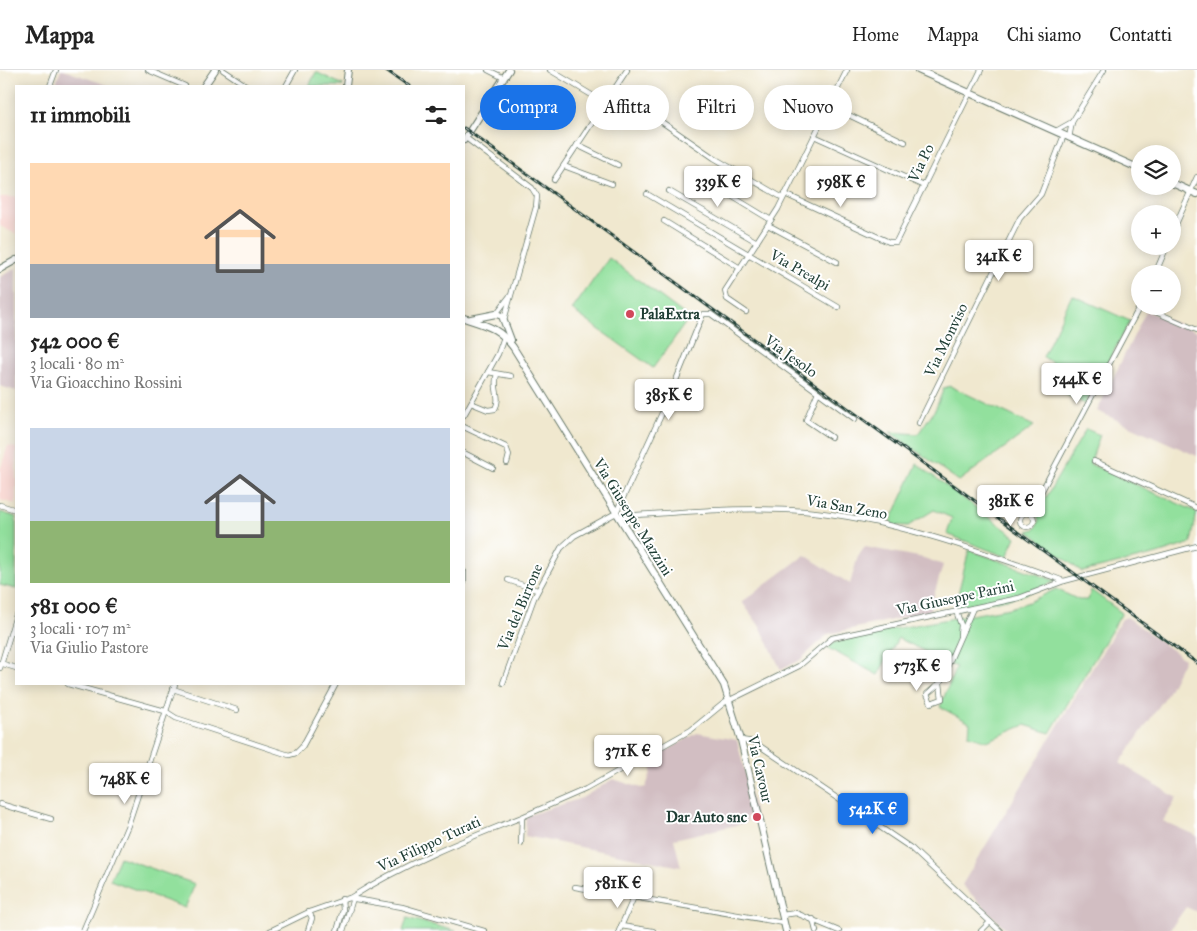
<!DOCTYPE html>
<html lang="it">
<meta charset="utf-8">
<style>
:root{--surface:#fff;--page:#f2f2f2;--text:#222;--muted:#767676;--line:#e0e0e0;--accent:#1a73e8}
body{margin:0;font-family:"IM FELL Great Primer",serif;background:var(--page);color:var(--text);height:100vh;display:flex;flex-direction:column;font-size:19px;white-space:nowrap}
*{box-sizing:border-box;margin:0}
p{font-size:16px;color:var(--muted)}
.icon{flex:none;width:28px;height:28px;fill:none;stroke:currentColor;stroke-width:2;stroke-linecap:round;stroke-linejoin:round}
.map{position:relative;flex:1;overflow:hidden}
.drawer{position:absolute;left:15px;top:15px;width:450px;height:600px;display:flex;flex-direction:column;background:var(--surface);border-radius:0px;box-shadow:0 2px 12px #0003}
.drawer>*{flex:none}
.hud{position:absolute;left:480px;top:15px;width:475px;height:45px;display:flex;gap:10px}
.controls{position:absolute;left:1131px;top:75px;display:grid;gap:10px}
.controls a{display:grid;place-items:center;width:50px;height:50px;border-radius:50%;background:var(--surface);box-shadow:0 2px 12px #0003;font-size:25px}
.price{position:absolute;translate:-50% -42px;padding:0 11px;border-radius:5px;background:#fff;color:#222;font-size:16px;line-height:32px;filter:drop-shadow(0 1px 2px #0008)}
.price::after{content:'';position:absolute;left:50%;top:30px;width:15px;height:11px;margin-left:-8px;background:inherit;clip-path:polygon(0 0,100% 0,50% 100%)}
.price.selected{background:var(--accent);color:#fff}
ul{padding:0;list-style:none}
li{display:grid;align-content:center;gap:10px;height:265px;padding:0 15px}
li span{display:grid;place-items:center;height:155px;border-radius:0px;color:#555}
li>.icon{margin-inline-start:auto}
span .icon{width:90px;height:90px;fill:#fffc;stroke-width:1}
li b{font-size:21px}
h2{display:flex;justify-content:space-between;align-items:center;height:60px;padding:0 15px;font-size:21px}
.tag{padding:0 18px;border-radius:22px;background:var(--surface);box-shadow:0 2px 12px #0003;font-size:18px;line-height:45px}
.tag.selected{background:var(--accent);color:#fff}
header{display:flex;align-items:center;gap:30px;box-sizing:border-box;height:70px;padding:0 25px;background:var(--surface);border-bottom:1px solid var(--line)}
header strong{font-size:24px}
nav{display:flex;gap:28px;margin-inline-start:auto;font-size:18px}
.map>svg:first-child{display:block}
.built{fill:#f7d0ca}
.industrial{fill:#d2bec2}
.green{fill:#92e09d;stroke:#588e68}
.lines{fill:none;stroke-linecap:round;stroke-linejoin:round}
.street-casing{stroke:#68796a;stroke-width:6}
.secondary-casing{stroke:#68796a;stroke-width:8}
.street{stroke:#fff;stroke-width:4.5}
.secondary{stroke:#fff;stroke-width:6}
.rail-casing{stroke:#1f3d34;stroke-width:3}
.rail{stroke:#fff;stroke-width:1;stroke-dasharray:4;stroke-linecap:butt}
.poi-dot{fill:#d1495b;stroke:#fff;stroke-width:2}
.labels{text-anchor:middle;stroke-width:4;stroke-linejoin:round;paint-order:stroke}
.street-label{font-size:15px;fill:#1f3d34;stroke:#fff}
.poi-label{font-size:15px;font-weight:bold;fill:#1f3d34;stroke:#fff;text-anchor:start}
</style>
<header>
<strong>Mappa</strong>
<nav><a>Home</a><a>Mappa</a><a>Chi siamo</a><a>Contatti</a></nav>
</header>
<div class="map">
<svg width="1197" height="861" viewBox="0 0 1197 861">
<rect width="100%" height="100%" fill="#fff"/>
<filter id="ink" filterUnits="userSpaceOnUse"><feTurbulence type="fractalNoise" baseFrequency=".02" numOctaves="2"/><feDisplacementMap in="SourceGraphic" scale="10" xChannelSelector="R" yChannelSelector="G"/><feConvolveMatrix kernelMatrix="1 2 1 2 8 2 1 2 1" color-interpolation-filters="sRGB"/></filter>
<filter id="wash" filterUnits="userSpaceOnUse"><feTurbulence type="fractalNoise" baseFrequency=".0096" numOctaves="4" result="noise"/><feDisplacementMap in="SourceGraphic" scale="20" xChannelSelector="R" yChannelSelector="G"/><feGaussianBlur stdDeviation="1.12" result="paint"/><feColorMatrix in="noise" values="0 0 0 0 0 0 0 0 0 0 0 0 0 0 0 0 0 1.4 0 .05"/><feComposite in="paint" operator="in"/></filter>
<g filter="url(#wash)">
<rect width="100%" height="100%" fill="#f0e8cf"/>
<g class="built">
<polygon points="0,127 16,127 16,164 0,156"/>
<polygon points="8,376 16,378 16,434 0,430 0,400"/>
</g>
<g class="industrial">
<polygon points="61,0 63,0 110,16 55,16"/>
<polygon points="16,198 16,321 0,316 0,207"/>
<polygon points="1146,241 1197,261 1197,386 1097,341"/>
<polygon points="865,477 924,488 943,495 929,542 828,564 800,590 781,600 761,558 742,532 805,485 850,514 858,486"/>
<polygon points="1127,547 1184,589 1166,626 1120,693 1177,728 1163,751 1197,766 1197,842 1186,837 1169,861 1008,861 962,815 1122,549"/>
<polygon points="697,663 737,670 755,744 747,746 748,751 741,754 674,769 681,797 525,766 526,746 582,728 613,709 641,718 646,717 651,702 651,690"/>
</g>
<g class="green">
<polygon points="316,2 343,15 343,16 309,16"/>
<polygon points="609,188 689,248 653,298 572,240"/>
<polygon points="1072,225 1130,251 1085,334 1055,319 1063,299 1043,287"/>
<polygon points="950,316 1034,356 959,411 890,362 918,364 936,338 944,318"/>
<polygon points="1086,359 1100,365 1090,394 1197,442 1191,473 1157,484 1082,502 1028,461 1035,459 1039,452 1037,443"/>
<polygon points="917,394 1016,467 1007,487 947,464 952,448 934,440 908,456 889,455"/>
<polygon points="0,442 16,447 16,519 0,515"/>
<polygon points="969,480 1056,511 1021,526 954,540"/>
<polygon points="1056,519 1079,530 1088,530 1091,520 1122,543 1050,663 1025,655 987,671 969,665 970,653 940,637 956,597 898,568 878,605 828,578 833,573 882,561 1010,538 1029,532"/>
<polygon points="120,787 195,814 185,838 110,810"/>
<polygon points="407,848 456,861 403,861"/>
</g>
</g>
<g filter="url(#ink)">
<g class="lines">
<g class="street-casing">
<g id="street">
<polyline points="148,0 185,16"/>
<polyline points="223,0 247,16"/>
<polyline points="488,0 504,8"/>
<polyline points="550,0 605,33"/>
<polyline points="50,16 56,0"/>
<polyline points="286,16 295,0"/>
<polyline points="614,19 714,88 783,128"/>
<polyline points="830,36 905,72"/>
<polyline points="1056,61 1072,52"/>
<polyline points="814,66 924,116"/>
<polyline points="466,68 532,118 537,126 536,137 504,250"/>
<polyline points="1069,68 1072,52 1104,0"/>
<polyline points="577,75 618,95"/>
<polyline points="564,96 612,114"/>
<polyline points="554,110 627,0"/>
<polyline points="710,113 771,150"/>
<polyline points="669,121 757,172"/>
<polyline points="647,124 838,237"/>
<polyline points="785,124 889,172 896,172 981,0"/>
<polyline points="664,151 740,198"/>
<polyline points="768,155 837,192"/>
<polyline points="1172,163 1197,107"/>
<polyline points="1155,204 1167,176"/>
<polyline points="1142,236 1197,260"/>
<polyline points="746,242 727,229 725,221 778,139 847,0"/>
<polyline points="496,244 509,227"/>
<polyline points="488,302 511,306"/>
<polyline points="818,322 806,350 831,367"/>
<path d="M471 333 488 340 495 339C502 326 492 320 497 304"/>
<polyline points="464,345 498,284 504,267"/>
<polyline points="919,353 1020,148 1041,124 1064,65"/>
<polyline points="464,357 506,377 509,385 507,393"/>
<polyline points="464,383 493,398"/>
<polyline points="1094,391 1197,438"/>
<polyline points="0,435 16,440"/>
<circle cx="1027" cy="450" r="7"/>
<polyline points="1030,443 1140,236"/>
<path d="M618 446C679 443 742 436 804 441 893 449 980 481 1064 511"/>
<polyline points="464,502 464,512"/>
<polyline points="508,510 537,520"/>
<polyline points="956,541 961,555 960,566"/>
<polyline points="0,593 16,598"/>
<polyline points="0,598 16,545"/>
<polyline points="503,613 534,528 561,478 574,466 616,443 668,330 703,244 711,244 855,349"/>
<polyline points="940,613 942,629 931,633 927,624 940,613 973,538"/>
<polyline points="68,614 165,641 176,648 289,685 296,683 302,677 336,614"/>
<polyline points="173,619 237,640"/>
<polyline points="741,670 754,672 911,778 1000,861"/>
<polyline points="0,734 51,749"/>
<polyline points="521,773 522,747 586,719 691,660 724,633 799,596 832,568 1019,528 1064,511 1197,476"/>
<polyline points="575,817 784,853"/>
<path d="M350 828C403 794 464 770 522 747"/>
<polyline points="782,845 796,843 839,861"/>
<polyline points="813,849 816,861"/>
<polyline points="621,856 653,861"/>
<polyline points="83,861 128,755 175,614"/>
<polyline points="270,861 309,842 349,828 402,837 484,861"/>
<polyline points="308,861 312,848 309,842"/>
<polyline points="337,861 343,840 342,829"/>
<polyline points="343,861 353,828"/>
<polyline points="619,861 633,829"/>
<polyline points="981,861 990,852"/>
</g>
</g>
<g class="secondary-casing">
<g id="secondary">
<polyline points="918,0 1140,99"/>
<polyline points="204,16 215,0"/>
<polyline points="346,16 348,0"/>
<polyline points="464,70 509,0"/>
<polyline points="1172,113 1197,124"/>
<polyline points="0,199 16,190"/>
<path d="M464 248C487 256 498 257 513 277L724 615 741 670 786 861"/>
<polyline points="471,249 496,244 502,246 511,270"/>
</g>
</g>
<use href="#street" class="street"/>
<use href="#secondary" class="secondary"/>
<g class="rail-casing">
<g id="rail">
<polyline points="386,0 409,16"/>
<polyline points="464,58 1197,593"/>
</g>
</g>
<use href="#rail" class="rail"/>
</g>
</g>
<g class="poi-dot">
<circle cx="630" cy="244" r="5"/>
<circle cx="757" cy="747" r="5"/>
</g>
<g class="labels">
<g class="street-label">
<text transform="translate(921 93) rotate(-64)" y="5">Via Po</text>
<text transform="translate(800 200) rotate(30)" y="5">Via Prealpi</text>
<text transform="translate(946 270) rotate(-64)" y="5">Via Monviso</text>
<text transform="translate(791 286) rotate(36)" y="5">Via Jesolo</text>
<text transform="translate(847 437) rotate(10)" y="5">Via San Zeno</text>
<text transform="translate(633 447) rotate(58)" y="5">Via Giuseppe Mazzini</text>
<text transform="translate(955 528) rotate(-12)" y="5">Via Giuseppe Parini</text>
<text transform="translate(520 537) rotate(-67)" y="5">Via del Birrone</text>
<text transform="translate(760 699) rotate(77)" y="5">Via Cavour</text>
<text transform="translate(429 774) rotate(-25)" y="5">Via Filippo Turati</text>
</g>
<g class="poi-label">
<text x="640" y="249">PalaExtra</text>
<text x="747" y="752" text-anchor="end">Dar Auto snc</text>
</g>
</g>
</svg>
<div class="controls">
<a><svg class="icon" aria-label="layers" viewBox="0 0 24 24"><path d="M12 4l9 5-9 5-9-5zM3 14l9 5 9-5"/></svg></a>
<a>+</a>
<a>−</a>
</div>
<b class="price" style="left:718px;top:138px">339K €</b>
<b class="price" style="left:841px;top:138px">598K €</b>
<b class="price" style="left:999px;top:212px">341K €</b>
<b class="price" style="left:1077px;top:335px">544K €</b>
<b class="price" style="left:669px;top:351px">385K €</b>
<b class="price" style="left:1011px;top:457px">381K €</b>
<b class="price" style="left:917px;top:622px">573K €</b>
<b class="price" style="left:628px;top:707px">371K €</b>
<b class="price" style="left:125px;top:735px">748K €</b>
<b class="price selected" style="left:873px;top:765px">542K €</b>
<b class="price" style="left:618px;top:839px">581K €</b>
<div class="hud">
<a class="tag selected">Compra</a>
<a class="tag">Affitta</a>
<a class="tag">Filtri</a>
<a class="tag">Nuovo</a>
</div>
<section class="drawer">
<h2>11 immobili<svg class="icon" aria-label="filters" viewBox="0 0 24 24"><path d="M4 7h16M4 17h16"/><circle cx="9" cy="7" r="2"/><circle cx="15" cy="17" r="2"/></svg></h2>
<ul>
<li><span style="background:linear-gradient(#ffd9b3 65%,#9aa5b1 0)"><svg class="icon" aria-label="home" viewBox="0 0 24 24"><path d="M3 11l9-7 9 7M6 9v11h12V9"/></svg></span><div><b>542 000 €</b><p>3 locali · 80 m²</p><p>Via Gioacchino Rossini</p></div></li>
<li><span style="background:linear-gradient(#c9d6e8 60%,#8fb573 0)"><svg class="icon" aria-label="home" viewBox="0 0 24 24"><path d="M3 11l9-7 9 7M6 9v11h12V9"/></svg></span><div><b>581 000 €</b><p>3 locali · 107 m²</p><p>Via Giulio Pastore</p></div></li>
</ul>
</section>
</div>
